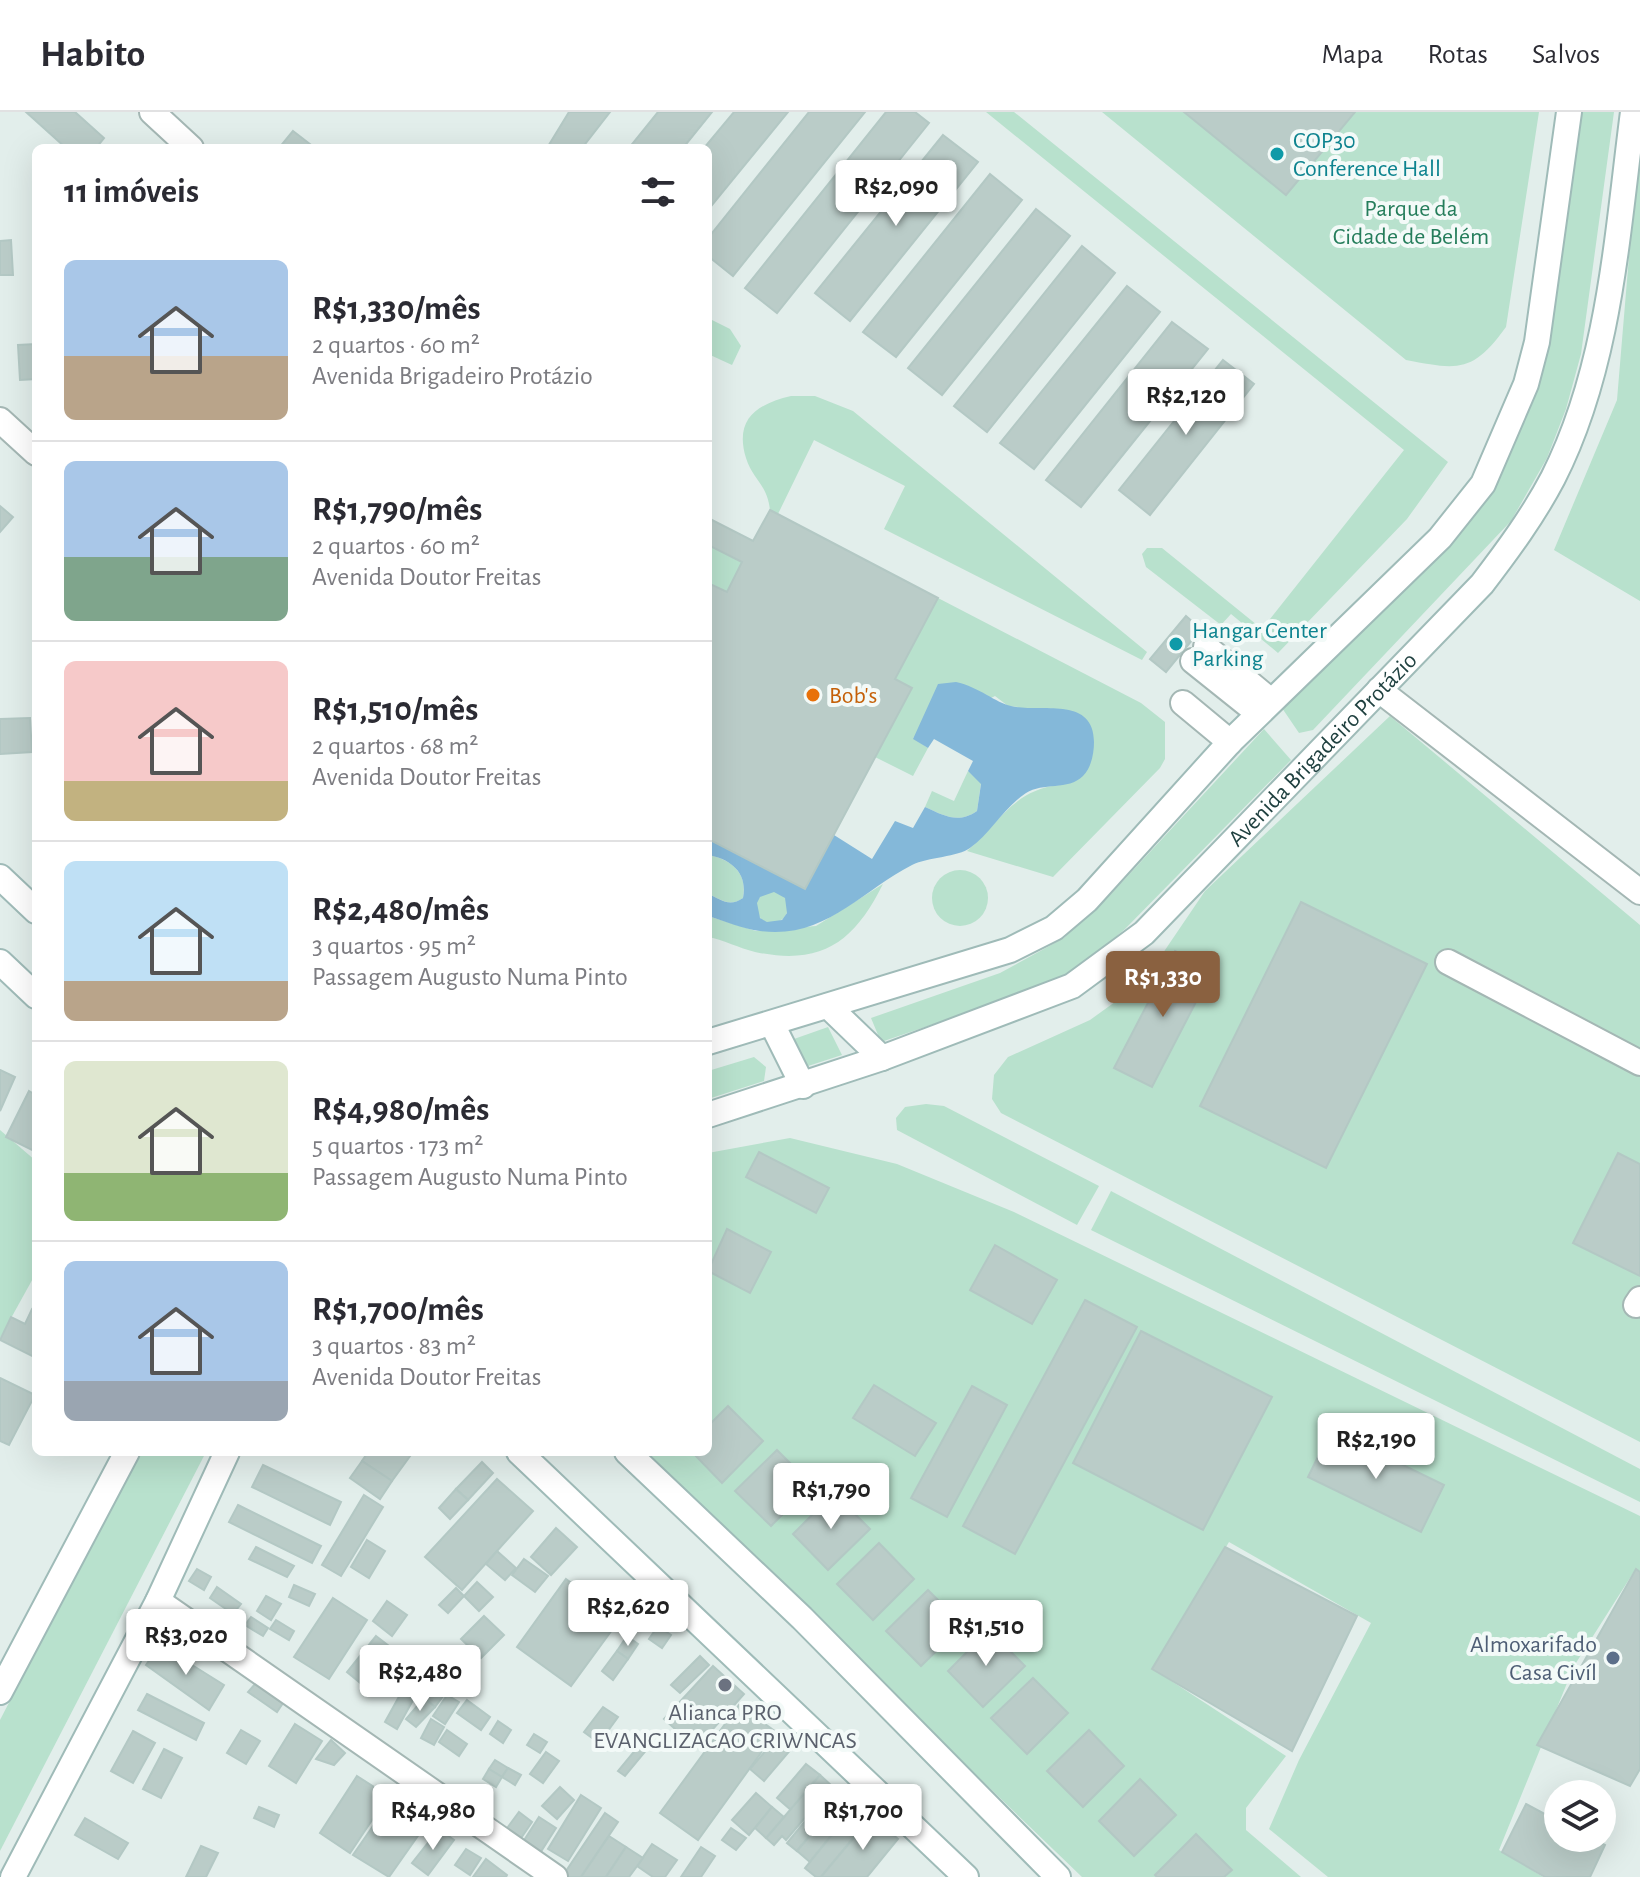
<!DOCTYPE html>
<html lang="pt">
<meta charset="utf-8">
<style>
:root{--surface:#fff;--page:#f7f7f7;--text:#2b2b33;--muted:#7c7c81;--line:#e1e1e2;--accent:#8a6140}
body{margin:0;font-family:"Alegreya Sans",sans-serif;background:var(--page);color:var(--text);height:100vh;display:flex;flex-direction:column;font-size:30px;white-space:nowrap}
*{box-sizing:border-box;margin:0}
p{font-size:26px;color:var(--muted)}
.icon{flex:none;width:44px;height:44px;fill:none;stroke:currentColor;stroke-width:2;stroke-linecap:round;stroke-linejoin:round}
.map{position:relative;flex:1;overflow:hidden}
.drawer{position:absolute;left:32px;top:32px;width:680px;height:1312px;display:flex;flex-direction:column;background:var(--surface);border-radius:12px;box-shadow:0 8px 32px #0002}
.drawer>*{flex:none}
.fabs{position:absolute;left:1544px;top:1668px;display:grid;gap:16px}
.fabs a{display:grid;place-items:center;width:72px;height:72px;border-radius:50%;background:var(--surface);box-shadow:0 8px 32px #0002;font-size:40px}
.price{position:absolute;translate:-50% -68px;padding:0 18px;border-radius:8px;background:#fff;color:#222;font-size:26px;line-height:52px;filter:drop-shadow(0 2px 4px #0008)}
.price::after{content:'';position:absolute;left:50%;top:48px;width:24px;height:18px;margin-left:-12px;background:inherit;clip-path:polygon(0 0,100% 0,50% 100%)}
.price.current{background:var(--accent);color:#fff}
ul{padding:0;list-style:none}
li{display:flex;align-items:center;gap:24px;height:200px;padding:0 32px}
li+li{border-top:2px solid var(--line)}
li span{display:grid;place-items:center;flex:none;width:224px;height:160px;border-radius:12px;color:#555}
li>.icon{margin-inline-start:auto}
span .icon{width:96px;height:96px;fill:#fffc;stroke-width:1}
li b{font-size:34px}
h2{display:flex;justify-content:space-between;align-items:center;height:96px;padding:0 32px;font-size:34px}
header{display:flex;align-items:center;gap:48px;box-sizing:border-box;height:112px;padding:0 40px;background:var(--surface);border-bottom:2px solid var(--line)}
header strong{font-size:38px}
nav{display:flex;gap:44px;margin-inline-start:auto;font-size:28px}
.map>svg:first-child{display:block}
.green{fill:#b8e1cd}
.water{fill:#84b8d9;fill-rule:evenodd}
.building{fill:#baccc8;stroke:#b3c8c4;stroke-width:2}
.lines{fill:none;stroke-linecap:round;stroke-linejoin:round}
.street-casing{stroke:#a4b7b4;stroke-width:28}
.secondary-casing{stroke:#9fbbb8;stroke-width:28}
.street{stroke:#fff;stroke-width:24}
.secondary{stroke:#fff;stroke-width:24}
.culture-dot{fill:#0f9aa8;stroke:#f3faf8;stroke-width:3}
.food-dot{fill:#e8710a;stroke:#f3faf8;stroke-width:3}
.service-dot{fill:#5c6f8a;stroke:#f3faf8;stroke-width:3}
.worship-dot{fill:#6b7280;stroke:#f3faf8;stroke-width:3}
.labels{text-anchor:middle;stroke-width:8;stroke-linejoin:round;paint-order:stroke}
.culture-label{font-size:24px;fill:#0d838f;stroke:#f3faf8;text-anchor:start}
.park-label{font-size:24px;fill:#257d5b;stroke:#f3faf8}
.food-label{font-size:24px;fill:#c56008;stroke:#f3faf8;text-anchor:start}
.street-label{font-size:24px;fill:#204140;stroke:#f3faf8}
.service-label{font-size:24px;fill:#4e5e75;stroke:#f3faf8;text-anchor:end}
.worship-label{font-size:24px;fill:#5b616d;stroke:#f3faf8}
</style>
<header>
<strong>Habito</strong>
<nav><a>Mapa</a><a>Rotas</a><a>Salvos</a></nav>
</header>
<div class="map">
<svg width="1640" height="1765" viewBox="0 0 1640 1765">
<rect width="100%" height="100%" fill="#e2eeeb"/>
<g class="green">
<polygon points="986,0 1014,0 1448,350 1407,407 1278,541 1231,502 1221,513 1146,455 1142,442 1147,436 1162,436 1262,517 1404,338"/>
<path d="M1102 0H1539L1506 215C1473 261 1458 258 1406 248Z"/>
<polygon points="1576,0 1614,0 1581,242 1566,297 1547,346 1511,409 1313,618 1299,621 1282,596 1366,514 1504,350"/>
<polygon points="1640,13 1640,489 1554,438 1617,288"/>
<polygon points="708,206 730,217 741,234 732,253 708,242"/>
<path d="M791 284H815L853 299 1147 540 1142 548 884 417 905 374 814 328 778 402 770 398C767 372 753 368 746 346 734 307 757 292 791 284Z"/>
<polygon points="708,433 742,450 727,480 708,471"/>
<path d="M938 486 1141 591 1165 610V647L1160 656 1053 765 967 739C998 712 1014 677 1060 673L1018 595 1008 594 995 584 913 626 928 636 913 664 875 645 911 576 895 567Z"/>
<polygon points="1390,604 1640,813 1640,1330 1001,1001 992,987 994,963 1008,945 1090,908 1144,869 1205,779"/>
<polygon points="1264,617 1291,648 1125,817 1077,858 1034,878 881,930 871,906 1000,861 1064,826 1111,782"/>
<path d="M968 659 981 671 977 699C958 712 945 704 925 695L932 679 954 689Z"/>
<path d="M708 743C731 747 748 761 743 786 730 796 721 787 708 782Z"/>
<circle cx="960" cy="786" r="28"/>
<path d="M883 772C854 830 822 854 755 840 739 836 724 828 708 825V804L756 819 816 814Z"/>
<circle cx="772" cy="795" r="16"/>
<polygon points="828,915 842,943 805,955 794,927"/>
<polygon points="754,945 766,955 764,969 708,987 708,959"/>
<polygon points="926,992 944,994 1099,1074 1077,1113 897,1018 896,1006 905,995"/>
<polygon points="0,1018 36,1049 36,1161 0,1226"/>
<polygon points="790,1026 897,1052 1014,1100 1640,1404 1640,1460 1635,1458 1574,1554 1499,1738 1543,1765 1328,1765 1269,1717 1299,1648 1371,1511 1229,1430 1153,1557 1286,1644 1246,1696 1246,1718 1301,1765 1082,1765 641,1340 708,1340 708,1041"/>
<polygon points="1111,1079 1640,1357 1640,1390 1091,1118"/>
<polygon points="139,1340 206,1340 0,1739 0,1608"/>
</g>
<path class="water" d="M956 570C979 575 996 591 1011 594 1039 601 1094 583 1094 630 1094 642 1091 656 1083 664 1068 679 1043 670 1026 681 1003 696 991 721 970 736 958 745 928 745 912 753 861 779 824 828 760 819 743 817 725 809 708 804V782C721 787 729 796 743 786 748 761 731 747 708 743V727L805 777 834 723 872 747 895 709 913 716 925 695C945 704 958 712 977 699L981 672 968 659 973 649 934 627 928 636 913 627 938 572ZM774 780 785 786 787 801 782 808 767 810 760 806 757 791 760 785Z"/>
<g class="building">
<polygon points="26,0 75,0 104,26 96,36 66,36"/>
<polygon points="569,0 610,0 582,36 547,36"/>
<polygon points="658,0 712,0 683,36 629,36"/>
<polygon points="734,0 788,0 708,98 708,36 704,36"/>
<polygon points="809,0 865,0 733,164 708,144 708,126"/>
<polygon points="886,0 915,0 929,11 777,201 745,176"/>
<polygon points="1184,0 1355,0 1286,83"/>
<polygon points="293,19 315,36 279,36"/>
<polygon points="943,23 978,50 850,209 815,181"/>
<polygon points="990,62 1022,88 896,245 863,220"/>
<polygon points="1036,97 1070,124 942,283 908,256"/>
<polygon points="11,128 13,163 0,163 0,129"/>
<polygon points="1082,134 1115,161 987,320 954,294"/>
<polygon points="1127,174 1160,200 1034,357 1000,331"/>
<polygon points="1172,210 1208,237 1081,395 1046,368"/>
<polygon points="36,232 36,267 20,268 18,233"/>
<polygon points="1223,248 1254,272 1150,403 1119,378"/>
<polygon points="0,394 13,405 0,420"/>
<polygon points="770,398 938,486 895,567 912,576 805,777 708,727 708,471 727,480 742,450 708,433 708,406 753,429"/>
<polygon points="1186,504 1201,517 1166,560 1150,547"/>
<polygon points="30,606 32,640 0,642 0,607"/>
<polygon points="1301,790 1427,852 1326,1056 1200,994"/>
<polygon points="1175,839 1212,859 1152,975 1114,956"/>
<polygon points="0,958 15,965 0,999"/>
<polygon points="29,979 36,983 36,1040 6,1025"/>
<polygon points="759,1040 829,1076 816,1101 746,1065"/>
<polygon points="1618,1041 1640,1052 1640,1164 1573,1131"/>
<polygon points="727,1117 771,1140 750,1181 708,1159"/>
<polygon points="995,1133 1057,1168 1032,1212 970,1178"/>
<polygon points="1085,1188 1137,1215 1015,1442 963,1414"/>
<polygon points="32,1197 36,1199 36,1246 0,1228 11,1205 25,1212"/>
<polygon points="1141,1219 1272,1285 1203,1418 1073,1351"/>
<polygon points="0,1266 35,1283 9,1333 0,1329"/>
<polygon points="874,1273 936,1311 915,1344 853,1306"/>
<polygon points="972,1274 1007,1293 947,1405 911,1386"/>
<polygon points="728,1294 763,1329 722,1371 692,1340 708,1340 708,1314"/>
<polygon points="1331,1318 1444,1373 1421,1420 1308,1365"/>
<polygon points="777,1338 812,1373 771,1414 735,1379"/>
<polygon points="368,1340 413,1340 392,1369 362,1349"/>
<polygon points="362,1349 392,1369 380,1387 350,1366"/>
<polygon points="482,1350 493,1361 468,1388 456,1377"/>
<polygon points="263,1353 341,1390 330,1413 252,1375"/>
<polygon points="497,1367 533,1399 462,1478 425,1445"/>
<polygon points="456,1377 468,1388 450,1407 439,1396"/>
<polygon points="834,1381 870,1417 828,1458 793,1422"/>
<polygon points="364,1383 383,1395 341,1464 322,1453"/>
<polygon points="238,1393 321,1434 312,1451 229,1410"/>
<polygon points="556,1416 577,1435 551,1463 531,1445"/>
<polygon points="367,1428 385,1439 369,1466 351,1455"/>
<polygon points="879,1431 914,1467 873,1508 837,1472"/>
<polygon points="256,1435 294,1454 287,1465 249,1447"/>
<polygon points="1225,1435 1357,1504 1292,1639 1152,1557"/>
<polygon points="497,1439 516,1456 505,1468 486,1452"/>
<polygon points="524,1447 548,1464 535,1480 512,1463"/>
<polygon points="197,1457 211,1465 204,1478 189,1469"/>
<polygon points="1636,1457 1640,1460 1640,1657 1630,1674 1537,1633"/>
<polygon points="566,1467 620,1507 571,1574 517,1535"/>
<polygon points="477,1470 493,1485 479,1499 464,1484"/>
<polygon points="294,1473 315,1482 309,1494 289,1485"/>
<polygon points="217,1475 241,1492 233,1502 210,1486"/>
<polygon points="456,1476 464,1484 448,1501 439,1493"/>
<polygon points="928,1478 963,1513 921,1554 886,1519"/>
<polygon points="266,1484 281,1492 271,1508 257,1499"/>
<polygon points="333,1486 367,1508 329,1567 294,1545"/>
<polygon points="387,1489 407,1503 392,1524 373,1509"/>
<polygon points="484,1504 504,1523 481,1546 461,1527"/>
<polygon points="251,1505 268,1516 263,1524 245,1513"/>
<polygon points="276,1508 294,1519 289,1528 270,1517"/>
<polygon points="658,1514 671,1523 662,1536 649,1527"/>
<polygon points="989,1518 1025,1554 983,1595 948,1559"/>
<polygon points="376,1524 398,1541 369,1578 347,1560"/>
<polygon points="627,1524 638,1532 628,1547 617,1539"/>
<polygon points="160,1533 224,1573 209,1598 146,1553"/>
<polygon points="403,1536 433,1552 397,1617 385,1610 406,1572 388,1562"/>
<polygon points="617,1539 628,1547 613,1568 602,1559"/>
<polygon points="450,1544 466,1555 451,1577 434,1566"/>
<polygon points="700,1544 709,1553 680,1581 671,1573"/>
<polygon points="713,1554 744,1582 696,1636 664,1607"/>
<polygon points="1033,1566 1068,1601 1027,1642 991,1606"/>
<polygon points="437,1570 447,1579 435,1595 424,1586"/>
<polygon points="255,1572 283,1591 277,1600 248,1580"/>
<polygon points="147,1582 204,1611 196,1628 138,1598"/>
<polygon points="447,1583 459,1590 445,1612 433,1604"/>
<polygon points="424,1586 435,1595 416,1615 406,1607"/>
<polygon points="467,1588 490,1605 481,1618 457,1601"/>
<polygon points="739,1593 776,1620 698,1728 660,1701"/>
<polygon points="603,1595 618,1605 599,1631 584,1620"/>
<polygon points="431,1607 444,1615 434,1633 421,1626"/>
<polygon points="498,1609 511,1618 503,1631 490,1622"/>
<polygon points="295,1612 322,1629 296,1671 269,1654"/>
<polygon points="241,1618 260,1629 246,1652 227,1641"/>
<polygon points="447,1618 467,1632 459,1644 439,1630"/>
<polygon points="1089,1618 1124,1654 1083,1695 1047,1659"/>
<polygon points="133,1619 155,1631 133,1671 111,1659"/>
<polygon points="534,1622 547,1630 540,1641 527,1633"/>
<polygon points="778,1624 792,1636 764,1669 750,1657"/>
<polygon points="646,1625 653,1630 625,1664 618,1659"/>
<polygon points="331,1628 345,1641 334,1653 316,1647"/>
<polygon points="164,1637 182,1646 161,1686 143,1677"/>
<polygon points="546,1640 559,1649 543,1671 530,1662"/>
<polygon points="495,1648 508,1656 502,1665 489,1657"/>
<polygon points="806,1652 820,1663 791,1698 777,1686"/>
<polygon points="508,1656 521,1663 515,1673 502,1665"/>
<polygon points="489,1657 502,1665 496,1675 483,1667"/>
<polygon points="820,1663 832,1674 786,1728 782,1724 774,1733 766,1726"/>
<polygon points="357,1664 388,1684 350,1741 320,1721"/>
<polygon points="1140,1667 1176,1703 1134,1744 1099,1709"/>
<polygon points="560,1675 574,1688 557,1707 542,1694"/>
<polygon points="833,1675 844,1683 797,1739 787,1731"/>
<polygon points="756,1681 772,1695 749,1723 732,1708"/>
<polygon points="581,1683 601,1696 568,1749 548,1737"/>
<polygon points="844,1683 856,1693 810,1750 797,1739"/>
<polygon points="1526,1692 1558,1709 1558,1726 1591,1726 1605,1733 1590,1765 1545,1765 1502,1740"/>
<polygon points="856,1693 871,1705 821,1765 816,1765 805,1756"/>
<polygon points="387,1694 422,1718 389,1765 353,1743"/>
<polygon points="259,1695 279,1703 274,1715 254,1706"/>
<polygon points="772,1695 784,1705 766,1726 755,1716"/>
<polygon points="519,1700 532,1710 519,1729 505,1719"/>
<polygon points="605,1701 618,1710 581,1765 568,1765 564,1762"/>
<polygon points="539,1705 556,1716 540,1741 523,1730"/>
<polygon points="871,1705 898,1727 867,1765 821,1765"/>
<polygon points="85,1706 128,1731 118,1747 75,1723"/>
<polygon points="731,1716 746,1726 736,1738 722,1728"/>
<polygon points="439,1717 454,1728 428,1763 412,1751"/>
<polygon points="1196,1722 1232,1758 1224,1765 1157,1765 1155,1763"/>
<polygon points="609,1724 626,1735 606,1765 581,1765"/>
<polygon points="652,1732 677,1748 665,1765 653,1765 637,1754"/>
<polygon points="201,1734 218,1741 206,1765 186,1765"/>
<polygon points="626,1735 643,1746 629,1765 606,1765"/>
<polygon points="701,1735 715,1744 701,1765 681,1765"/>
<polygon points="466,1737 481,1746 470,1763 455,1753"/>
<polygon points="486,1747 507,1763 506,1765 473,1765"/>
</g>
<g class="lines">
<g class="street-casing">
<g id="street">
<polyline points="152,0 191,36"/>
<polyline points="0,308 36,341"/>
<polyline points="1206,535 1271,589"/>
<polyline points="1193,549 1258,601"/>
<polyline points="1379,578 1640,780"/>
<polyline points="1183,591 1230,630"/>
<polyline points="1448,850 1640,951"/>
<polyline points="1636,1193 1640,1187"/>
<polyline points="158,1489 555,1765"/>
</g>
</g>
<g class="secondary-casing">
<g id="secondary">
<polyline points="0,765 36,799"/>
<polyline points="0,850 36,884"/>
<polyline points="828,894 882,946"/>
<polyline points="772,912 803,974"/>
<polyline points="708,930 1010,838 1054,816 1087,788 1230,630 1440,426 1483,372 1526,272 1537,230 1569,0"/>
<path id="s1" d="M708 1003 882 946 1072 874 1144 821 1482 472C1508 438 1533 404 1553 366 1610 254 1617 122 1633 0"/>
<polyline points="519,1340 966,1765"/>
<polyline points="627,1340 802,1506 1058,1765"/>
<polyline points="0,1580 127,1340"/>
<polyline points="13,1765 158,1489 227,1340"/>
</g>
</g>
<use href="#street" class="street"/>
<use href="#secondary" class="secondary"/>
</g>
<g class="culture-dot">
<circle cx="1277" cy="42" r="8"/>
<circle cx="1176" cy="532" r="8"/>
</g>
<circle class="food-dot" cx="813" cy="583" r="8"/>
<circle class="service-dot" cx="1613" cy="1546" r="8"/>
<circle class="worship-dot" cx="725" cy="1573" r="8"/>
<g class="labels">
<g class="culture-label">
<text x="1293" y="36">COP30<tspan x="1293" dy="28">Conference Hall</tspan></text>
<text x="1192" y="526">Hangar Center<tspan x="1192" dy="28">Parking</tspan></text>
</g>
<g class="park-label">
<text x="1411" y="104">Parque da<tspan x="1411" dy="28">Cidade de Belém</tspan></text>
</g>
<g class="food-label">
<text x="829" y="591">Bob's</text>
</g>
<g class="street-label">
<text dy="8" stroke="none"><textPath href="#s1" startOffset="732">Avenida Brigadeiro Protázio</textPath></text>
</g>
<g class="service-label">
<text x="1597" y="1540">Almoxarifado<tspan x="1597" dy="28">Casa Civíl</tspan></text>
</g>
<g class="worship-label">
<text x="725" y="1608">Alianca PRO<tspan x="725" dy="28">EVANGLIZACAO CRIWNCAS</tspan></text>
</g>
</g>
</svg>
<div class="fabs">
<a><svg class="icon" aria-label="layers" viewBox="0 0 24 24"><path d="M12 4l9 5-9 5-9-5zM3 14l9 5 9-5"/></svg></a>
</div>
<b class="price" style="left:896px;top:116px">R$2,090</b>
<b class="price" style="left:1186px;top:325px">R$2,120</b>
<b class="price current" style="left:1163px;top:907px">R$1,330</b>
<b class="price" style="left:1376px;top:1369px">R$2,190</b>
<b class="price" style="left:831px;top:1419px">R$1,790</b>
<b class="price" style="left:628px;top:1536px">R$2,620</b>
<b class="price" style="left:986px;top:1556px">R$1,510</b>
<b class="price" style="left:186px;top:1565px">R$3,020</b>
<b class="price" style="left:420px;top:1601px">R$2,480</b>
<b class="price" style="left:433px;top:1740px">R$4,980</b>
<b class="price" style="left:863px;top:1740px">R$1,700</b>
<section class="drawer">
<h2>11 imóveis<svg class="icon" aria-label="filters" viewBox="0 0 24 24"><path d="M4 7h16M4 17h16"/><circle cx="9" cy="7" r="2"/><circle cx="15" cy="17" r="2"/></svg></h2>
<ul>
<li><span style="background:linear-gradient(#a9c7e8 60%,#b9a48a 0)"><svg class="icon" aria-label="home" viewBox="0 0 24 24"><path d="M3 11l9-7 9 7M6 9v11h12V9"/></svg></span><div><b>R$1,330/mês</b><p>2 quartos · 60 m²</p><p>Avenida Brigadeiro Protázio</p></div></li>
<li><span style="background:linear-gradient(#a9c7e8 60%,#7fa58c 0)"><svg class="icon" aria-label="home" viewBox="0 0 24 24"><path d="M3 11l9-7 9 7M6 9v11h12V9"/></svg></span><div><b>R$1,790/mês</b><p>2 quartos · 60 m²</p><p>Avenida Doutor Freitas</p></div></li>
<li><span style="background:linear-gradient(#f6c9c9 75%,#c2b280 0)"><svg class="icon" aria-label="home" viewBox="0 0 24 24"><path d="M3 11l9-7 9 7M6 9v11h12V9"/></svg></span><div><b>R$1,510/mês</b><p>2 quartos · 68 m²</p><p>Avenida Doutor Freitas</p></div></li>
<li><span style="background:linear-gradient(#bfe0f5 75%,#b9a48a 0)"><svg class="icon" aria-label="home" viewBox="0 0 24 24"><path d="M3 11l9-7 9 7M6 9v11h12V9"/></svg></span><div><b>R$2,480/mês</b><p>3 quartos · 95 m²</p><p>Passagem Augusto Numa Pinto</p></div></li>
<li><span style="background:linear-gradient(#dfe7d0 70%,#8fb573 0)"><svg class="icon" aria-label="home" viewBox="0 0 24 24"><path d="M3 11l9-7 9 7M6 9v11h12V9"/></svg></span><div><b>R$4,980/mês</b><p>5 quartos · 173 m²</p><p>Passagem Augusto Numa Pinto</p></div></li>
<li><span style="background:linear-gradient(#a9c7e8 75%,#9aa5b1 0)"><svg class="icon" aria-label="home" viewBox="0 0 24 24"><path d="M3 11l9-7 9 7M6 9v11h12V9"/></svg></span><div><b>R$1,700/mês</b><p>3 quartos · 83 m²</p><p>Avenida Doutor Freitas</p></div></li>
</ul>
</section>
</div>
